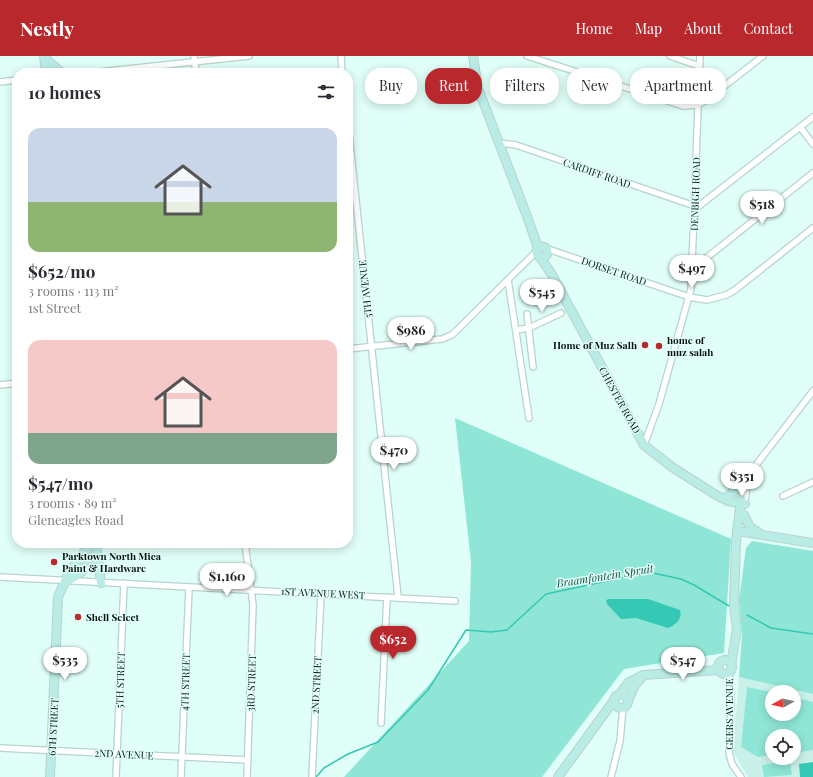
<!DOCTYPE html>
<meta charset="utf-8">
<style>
:root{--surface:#fff;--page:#f2f2f3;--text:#2b2b33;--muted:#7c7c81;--accent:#b8282d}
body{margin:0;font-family:"Playfair Display",serif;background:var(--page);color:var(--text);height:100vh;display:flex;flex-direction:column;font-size:15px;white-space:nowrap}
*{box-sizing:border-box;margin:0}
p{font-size:13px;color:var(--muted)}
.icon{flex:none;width:22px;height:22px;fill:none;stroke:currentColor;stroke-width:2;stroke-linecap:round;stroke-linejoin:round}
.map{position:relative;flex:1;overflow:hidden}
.drawer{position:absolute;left:12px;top:12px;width:341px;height:480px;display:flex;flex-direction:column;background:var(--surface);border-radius:16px;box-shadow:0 2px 10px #0003}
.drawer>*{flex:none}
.banner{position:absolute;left:365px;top:12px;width:380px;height:36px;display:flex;gap:8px}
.needle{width:26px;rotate:262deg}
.fabs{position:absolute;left:765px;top:629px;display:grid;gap:8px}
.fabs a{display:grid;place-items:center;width:36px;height:36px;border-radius:50%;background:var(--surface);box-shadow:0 2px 10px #0003;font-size:20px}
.price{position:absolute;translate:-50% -34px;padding:0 9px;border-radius:14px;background:#fff;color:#222;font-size:13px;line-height:26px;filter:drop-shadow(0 1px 2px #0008)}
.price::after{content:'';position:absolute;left:50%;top:24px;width:12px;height:9px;margin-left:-6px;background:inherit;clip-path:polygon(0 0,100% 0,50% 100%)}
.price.on{background:var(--accent);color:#fff}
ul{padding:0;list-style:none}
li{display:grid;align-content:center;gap:8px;height:212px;padding:0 16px}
li span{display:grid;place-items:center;height:124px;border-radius:12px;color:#555}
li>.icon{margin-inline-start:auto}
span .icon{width:72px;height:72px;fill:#fffc;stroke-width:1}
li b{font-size:17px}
h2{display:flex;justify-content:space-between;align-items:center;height:48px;padding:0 16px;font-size:17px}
.tag{padding:0 14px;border-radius:16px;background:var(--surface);box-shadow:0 2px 10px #0003;font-size:14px;line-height:36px}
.tag.on{background:var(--accent);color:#fff}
header{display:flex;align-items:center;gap:24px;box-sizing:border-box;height:56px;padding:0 20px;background:var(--accent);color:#fff}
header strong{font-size:19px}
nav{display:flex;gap:22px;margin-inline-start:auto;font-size:14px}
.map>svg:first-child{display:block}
.built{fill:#caf1e9;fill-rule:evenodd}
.green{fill:#8fe6d6}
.water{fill:#35c8b4}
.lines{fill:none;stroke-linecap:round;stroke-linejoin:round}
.stream{stroke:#35c8b4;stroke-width:1.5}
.street-casing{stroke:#b6d4ce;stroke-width:8}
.secondary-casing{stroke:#b6d4ce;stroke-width:10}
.street{stroke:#fff;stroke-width:5.5}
.secondary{stroke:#baece6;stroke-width:8}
.poi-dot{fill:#b8282d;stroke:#e0fff8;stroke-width:1.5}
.labels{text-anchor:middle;stroke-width:3;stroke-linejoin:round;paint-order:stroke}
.street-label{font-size:10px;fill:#06110f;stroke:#e0fff8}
.poi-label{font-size:10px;font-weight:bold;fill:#06110f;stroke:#e0fff8;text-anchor:start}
.water-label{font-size:11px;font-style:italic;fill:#165148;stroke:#e0fff8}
</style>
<header>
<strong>Nestly</strong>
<nav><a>Home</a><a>Map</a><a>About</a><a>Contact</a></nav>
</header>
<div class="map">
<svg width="813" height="721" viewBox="0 0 813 721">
<rect width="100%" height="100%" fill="#e0fff8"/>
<path class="built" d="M739 621 813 638V721H748L733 696ZM772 636H794V658H772ZM772 680H794V702H772Z"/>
<g class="green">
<polygon points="455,362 731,483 724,597 624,613 542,721 344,721 469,585 471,506"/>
<polygon points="752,485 813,495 813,638 739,621 742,577 739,544 746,492"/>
<polygon points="747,631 772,636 772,658 794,658 794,641 813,646 813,694 794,697 794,680 772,680 772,699 758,701 741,691"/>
<polygon points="790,705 792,719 764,721 762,709"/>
</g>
<g class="water">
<path d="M609 543H648L680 554C683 562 676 569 668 572L636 562 621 563 607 548 606 544Z"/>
<polygon points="813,706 813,721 800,721 799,708"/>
</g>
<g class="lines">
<g class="stream">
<polyline points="747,559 771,572 813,578"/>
<polyline points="316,721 324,712 348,698 378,686 428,634 466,574 491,576 507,574 546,538 635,519 653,517 681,523 694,529 729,550"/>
</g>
<g class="street-casing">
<g id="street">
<polyline points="194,0 196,17"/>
<polyline points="341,0 342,17"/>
<polyline points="527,0 683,50 697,49 705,45 763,0"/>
<polyline points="670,0 699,10"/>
<polyline points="89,17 249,0"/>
<polyline points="0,26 17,24"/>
<polyline points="348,69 398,541"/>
<polyline points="800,71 813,88"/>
<polyline points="499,87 516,89 695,150"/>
<polyline points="695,153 813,61"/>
<polyline points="545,192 689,241 707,244 726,239 735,234 813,172"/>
<polyline points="692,211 700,207 813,117"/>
<polyline points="508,224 529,362"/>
<polyline points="527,258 533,311"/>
<polyline points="516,274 529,272 561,257"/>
<polyline points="348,293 442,283 452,279 536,196"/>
<polyline points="0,329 17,327"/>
<polyline points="644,389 659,348 691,233 700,0"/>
<polyline points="783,440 813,426"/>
<polyline points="741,443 746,422 813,335"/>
<polyline points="745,444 748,423"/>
<polyline points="245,487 253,549 247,721"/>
<polyline points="0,521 455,545"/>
<polyline points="729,616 731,644 729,697 732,708 741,721"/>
<polyline points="381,667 387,541"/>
<polyline points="0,692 248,704"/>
<polyline points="116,721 124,527"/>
<polyline points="181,721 189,531"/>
<polyline points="312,721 321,538"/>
<polyline points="611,721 620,685 623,651"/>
</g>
</g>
<g class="secondary-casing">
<g id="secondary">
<polyline points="44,0 46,17"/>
<polyline points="473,0 478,32 528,163 538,192"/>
<polyline points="45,2 62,17"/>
<circle cx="542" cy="196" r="5.5"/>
<polyline points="540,201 552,219 644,389 672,411 716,439 728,445 745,448"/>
<polyline points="727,441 744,426"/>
<polyline points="744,459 750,471 759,477"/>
<polyline points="737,475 813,487"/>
<polyline points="96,487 101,527"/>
<path d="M65 526C81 519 88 510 97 496"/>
<circle cx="725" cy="611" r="7"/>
<polyline points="731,609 737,572 734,550 736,485 741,443"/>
<circle cx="621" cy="645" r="7"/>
<polyline points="619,639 628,627 643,619 719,614"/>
<polyline points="628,645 634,631 642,621"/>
<polyline points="50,721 58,541 69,516 91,487"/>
<polyline points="558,721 615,643"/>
</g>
</g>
<use href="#street" class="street"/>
<use href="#secondary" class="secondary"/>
</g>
<g class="poi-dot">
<circle cx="645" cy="289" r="4"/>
<circle cx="659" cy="290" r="4"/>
<circle cx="54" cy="506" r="4"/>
<circle cx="78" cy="561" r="4"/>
</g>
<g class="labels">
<g class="street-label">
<text transform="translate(597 117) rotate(19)" y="4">CARDIFF ROAD</text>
<text transform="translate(695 138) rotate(-88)" y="4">DENBIGH ROAD</text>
<text transform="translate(614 215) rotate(19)" y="4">DORSET ROAD</text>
<text transform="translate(365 233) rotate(-96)" y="4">5TH AVENUE</text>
<text transform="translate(620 344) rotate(61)" y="4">CHESTER ROAD</text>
<text transform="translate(323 537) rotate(3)" y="4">1ST AVENUE WEST</text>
<text transform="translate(120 624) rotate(-88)" y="4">5TH STREET</text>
<text transform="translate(185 626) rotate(-88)" y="4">4TH STREET</text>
<text transform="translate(251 627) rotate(-88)" y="4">3RD STREET</text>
<text transform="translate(316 629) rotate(-87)" y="4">2ND STREET</text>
<text transform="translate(729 658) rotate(-90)" y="4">GEERS AVENUE</text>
<text transform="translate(53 671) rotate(-87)" y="4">6TH STREET</text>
<text transform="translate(124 698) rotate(3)" y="4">2ND AVENUE</text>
</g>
<g class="poi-label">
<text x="667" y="288">home of<tspan x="667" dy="12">muz salah</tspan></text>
<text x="637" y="293" text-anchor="end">Home of Muz Salh</text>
<text x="62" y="504">Parktown North Mica<tspan x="62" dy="12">Paint &amp; Hardware</tspan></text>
<text x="86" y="565">Shell Select</text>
</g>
<g class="water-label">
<text transform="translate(605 520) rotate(-9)" y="4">Braamfontein Spruit</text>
</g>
</g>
</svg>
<div class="fabs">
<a><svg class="needle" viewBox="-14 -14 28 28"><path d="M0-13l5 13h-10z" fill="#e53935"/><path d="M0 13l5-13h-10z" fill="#7c7c81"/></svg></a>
<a><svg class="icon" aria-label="locate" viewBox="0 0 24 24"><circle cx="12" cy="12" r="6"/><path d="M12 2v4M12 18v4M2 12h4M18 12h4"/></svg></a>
</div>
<b class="price" style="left:762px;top:169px">$518</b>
<b class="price" style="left:692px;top:233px">$497</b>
<b class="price" style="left:542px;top:257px">$545</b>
<b class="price" style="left:411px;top:295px">$986</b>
<b class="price" style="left:394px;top:415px">$470</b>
<b class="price" style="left:742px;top:441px">$351</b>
<b class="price" style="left:227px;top:541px">$1,160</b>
<b class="price on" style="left:393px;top:604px">$652</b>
<b class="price" style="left:65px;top:625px">$535</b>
<b class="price" style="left:683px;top:625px">$547</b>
<div class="banner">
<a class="tag">Buy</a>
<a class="tag on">Rent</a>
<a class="tag">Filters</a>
<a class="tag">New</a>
<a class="tag">Apartment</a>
</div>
<section class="drawer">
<h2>10 homes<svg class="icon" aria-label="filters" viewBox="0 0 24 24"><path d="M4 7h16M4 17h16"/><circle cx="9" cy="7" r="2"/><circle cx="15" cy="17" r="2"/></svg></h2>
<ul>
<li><span style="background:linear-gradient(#c9d6e8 60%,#8fb573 0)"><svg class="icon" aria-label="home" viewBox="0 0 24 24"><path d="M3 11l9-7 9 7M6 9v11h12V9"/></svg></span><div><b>$652/mo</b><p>3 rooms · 113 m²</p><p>1st Street</p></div></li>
<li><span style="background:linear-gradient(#f6c9c9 75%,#7fa58c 0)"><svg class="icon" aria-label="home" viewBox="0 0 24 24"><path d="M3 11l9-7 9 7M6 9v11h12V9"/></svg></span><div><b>$547/mo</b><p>3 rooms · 89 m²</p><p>Gleneagles Road</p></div></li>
</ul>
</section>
</div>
